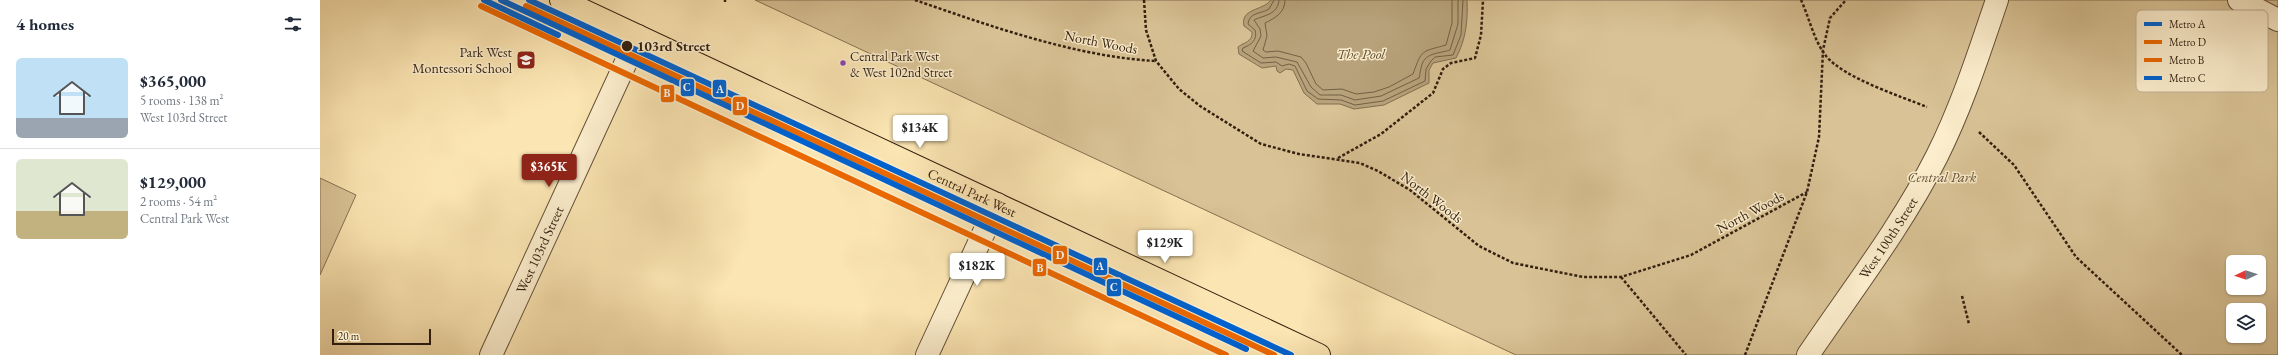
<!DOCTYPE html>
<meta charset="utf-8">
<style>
:root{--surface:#fff;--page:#f2f2f3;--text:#1f2937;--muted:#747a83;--line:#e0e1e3;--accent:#8f2418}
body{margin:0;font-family:"EB Garamond",serif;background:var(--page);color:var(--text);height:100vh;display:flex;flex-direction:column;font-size:15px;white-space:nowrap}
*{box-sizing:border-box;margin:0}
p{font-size:13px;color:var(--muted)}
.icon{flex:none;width:22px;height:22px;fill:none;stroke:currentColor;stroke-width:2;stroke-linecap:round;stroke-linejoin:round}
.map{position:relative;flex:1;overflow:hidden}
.side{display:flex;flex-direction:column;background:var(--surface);width:320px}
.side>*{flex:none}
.needle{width:26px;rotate:266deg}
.fabs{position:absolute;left:1906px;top:255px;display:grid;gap:8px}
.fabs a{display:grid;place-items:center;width:40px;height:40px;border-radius:6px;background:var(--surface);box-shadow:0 1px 3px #0004;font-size:20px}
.scale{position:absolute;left:12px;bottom:10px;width:99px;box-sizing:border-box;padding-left:4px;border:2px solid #321f0f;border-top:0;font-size:11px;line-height:14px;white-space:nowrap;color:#321f0f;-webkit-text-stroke:3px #fceecd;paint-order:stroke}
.price{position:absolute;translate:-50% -34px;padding:0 9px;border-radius:4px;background:#fff;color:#222;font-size:13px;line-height:26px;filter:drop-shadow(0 1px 2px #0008)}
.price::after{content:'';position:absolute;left:50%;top:24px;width:12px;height:9px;margin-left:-6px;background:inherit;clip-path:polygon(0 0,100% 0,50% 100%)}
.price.selected{background:var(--accent);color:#fff}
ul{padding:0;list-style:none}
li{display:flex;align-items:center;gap:12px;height:100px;padding:0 16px}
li+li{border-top:1px solid var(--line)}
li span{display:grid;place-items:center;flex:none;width:112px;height:80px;border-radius:6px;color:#555}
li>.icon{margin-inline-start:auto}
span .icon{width:48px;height:48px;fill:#fffc;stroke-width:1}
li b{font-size:17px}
h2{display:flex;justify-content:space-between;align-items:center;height:48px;padding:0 16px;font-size:17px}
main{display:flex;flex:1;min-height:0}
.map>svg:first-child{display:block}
.green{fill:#d9c396;stroke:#867152;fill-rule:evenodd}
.water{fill:#b7a27b;stroke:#826e50}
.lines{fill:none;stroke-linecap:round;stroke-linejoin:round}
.shore{stroke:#746045;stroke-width:1}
.minor-casing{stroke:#645038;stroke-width:24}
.major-casing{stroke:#321f0f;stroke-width:24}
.path{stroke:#321f0f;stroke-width:2.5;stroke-dasharray:3 2;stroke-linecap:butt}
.minor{stroke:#fceecd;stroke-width:22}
.major{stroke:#fbe5b2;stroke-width:22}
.metro-1-casing{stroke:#fceecd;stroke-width:9}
.metro-2-casing{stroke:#fceecd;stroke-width:9}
.metro-3-casing{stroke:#fceecd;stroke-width:9}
.metro-4-casing{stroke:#fceecd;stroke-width:9}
.metro-1{stroke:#0062cf;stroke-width:6}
.metro-2{stroke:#eb6800;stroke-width:6}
.metro-3{stroke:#eb6800;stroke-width:6}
.metro-4{stroke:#0062cf;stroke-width:6}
.stop-dot{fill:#321f0f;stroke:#fceecd;stroke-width:1.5}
.bus-dot{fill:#8e44ad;stroke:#fceecd;stroke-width:1.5}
.labels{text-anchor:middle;stroke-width:3;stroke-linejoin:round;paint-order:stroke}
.bus-label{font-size:13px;fill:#321f0f;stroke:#fceecd;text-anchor:start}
.street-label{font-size:14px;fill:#321f0f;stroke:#fceecd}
.stop-label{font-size:14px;font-weight:bold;fill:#321f0f;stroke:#fceecd;text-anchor:start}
.poi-label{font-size:14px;fill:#321f0f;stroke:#fceecd;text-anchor:end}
.park-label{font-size:14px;font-style:italic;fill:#645038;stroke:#fceecd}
.water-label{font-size:15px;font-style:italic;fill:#614d35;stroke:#fceecd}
.key{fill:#fceecd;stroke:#bfb094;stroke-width:1}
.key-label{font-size:11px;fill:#321f0f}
.line-badge{stroke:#fceecd;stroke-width:1.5}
.badge-label{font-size:11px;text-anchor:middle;font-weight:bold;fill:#fff}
</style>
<main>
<section class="side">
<h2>4 homes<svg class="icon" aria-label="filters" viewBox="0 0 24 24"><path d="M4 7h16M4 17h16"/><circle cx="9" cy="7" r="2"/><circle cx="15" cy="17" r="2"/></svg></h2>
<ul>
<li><span style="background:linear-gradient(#bfe0f5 75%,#9aa5b1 0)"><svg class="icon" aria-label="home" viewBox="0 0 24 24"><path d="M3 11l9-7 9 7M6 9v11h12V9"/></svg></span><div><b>$365,000</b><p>5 rooms · 138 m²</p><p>West 103rd Street</p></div></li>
<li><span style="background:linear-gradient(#dfe7d0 65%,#c2b280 0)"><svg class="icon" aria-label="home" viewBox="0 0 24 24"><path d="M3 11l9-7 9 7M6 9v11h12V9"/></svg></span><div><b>$129,000</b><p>2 rooms · 54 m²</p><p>Central Park West</p></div></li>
</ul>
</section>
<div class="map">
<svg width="1958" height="355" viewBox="0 0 1958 355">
<rect width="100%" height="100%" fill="#fbe5b2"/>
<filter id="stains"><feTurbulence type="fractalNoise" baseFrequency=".005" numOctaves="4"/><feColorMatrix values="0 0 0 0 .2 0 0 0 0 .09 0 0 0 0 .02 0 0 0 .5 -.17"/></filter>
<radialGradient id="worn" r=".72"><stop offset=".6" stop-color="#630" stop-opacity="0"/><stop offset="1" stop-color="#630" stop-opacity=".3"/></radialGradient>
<g class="green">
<path d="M435 0H1958V355H1196ZM1913 262H1939V288H1913ZM1913 310H1939V336H1913Z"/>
<polygon points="0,178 36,195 0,275"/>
</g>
<path class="water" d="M951 0H1147C1148 21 1146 39 1136 58L1113 63 1109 70V83L1064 105 1034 109 1020 104H997L984 93 973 70 966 69 960 73 957 71 956 66 942 68 919 54 918 47C924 42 933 42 932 32L924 26C920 8 943 11 951 0Z"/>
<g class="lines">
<g class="shore">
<path d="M954 0 949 9C941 14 929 12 928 24L935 30C938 40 931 45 923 48L922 51 941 63 956 62 962 66 969 64 975 66 987 91 998 99 1021 100 1035 105 1063 101 1105 81 1106 69 1111 61 1115 57 1133 55 1141 35 1143 0"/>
<path d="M959 0C958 15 944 15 934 20L940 29 941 36 933 51 943 58 956 57 977 62 991 87 1000 95H1021L1035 100 1061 96 1099 78C1100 75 1100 72 1101 68 1104 52 1118 54 1130 50L1138 24V0"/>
<path d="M965 0C965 13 955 18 945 23L947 36 943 50 946 52 958 51 981 57 986 63 996 84 1003 90 1022 89 1036 94 1054 92 1069 87 1093 74C1102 49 1101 52 1126 45L1132 23V0"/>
</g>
<g class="minor-casing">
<g id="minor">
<polyline points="1919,0 1958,20"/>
<path id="s1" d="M171 355 318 36"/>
<polyline points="607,355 677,204"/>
<path id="s2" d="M1488 355C1532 290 1581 227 1617 156 1642 106 1659 53 1677 0"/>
</g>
</g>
<g class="major-casing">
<g id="major">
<path id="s3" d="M241 0 999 355"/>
</g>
</g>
<g class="path">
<path d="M595 0C670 26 757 57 836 61"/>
<polyline points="824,0 826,30 836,61 859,89 880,106 941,144 979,154 1040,163 1058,171 1090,190 1159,246 1193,263 1263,277 1301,277 1371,255 1487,192"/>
<path d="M1481 0C1489 17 1494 41 1506 56 1524 78 1580 96 1607 107"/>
<polyline points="405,2 405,0"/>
<polyline points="1659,132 1694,165 1756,257 1862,355"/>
<polyline points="1018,158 1061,134 1113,93 1123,69 1131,63 1155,58 1161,35 1163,0"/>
<polyline points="1301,277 1366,355"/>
<polyline points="1642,296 1649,324"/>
<polyline points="1425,355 1487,192 1499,137 1503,50 1510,18 1526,0"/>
</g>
<use href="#minor" class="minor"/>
<use href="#major" class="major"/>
<g class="metro-1-casing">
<g id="metro-1">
<polyline points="164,0 238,35"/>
<polyline points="209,0 971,355"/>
</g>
</g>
<g class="metro-2-casing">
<polyline id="metro-2" points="206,6 954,355"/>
</g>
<g class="metro-3-casing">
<polyline id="metro-3" points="161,6 906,355"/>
</g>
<g class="metro-4-casing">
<polyline id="metro-4" points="181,0 926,349"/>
</g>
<use href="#metro-1" class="metro-1"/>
<use href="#metro-2" class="metro-2"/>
<use href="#metro-3" class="metro-3"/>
<use href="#metro-4" class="metro-4"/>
</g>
<defs>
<g id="school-square" transform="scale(1)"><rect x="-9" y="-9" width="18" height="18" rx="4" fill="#8f2418" stroke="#fceecd"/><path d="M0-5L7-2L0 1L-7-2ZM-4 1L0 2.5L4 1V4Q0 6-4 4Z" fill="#fff"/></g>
</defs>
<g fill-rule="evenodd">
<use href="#school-square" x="206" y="60"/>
</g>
<circle class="stop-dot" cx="307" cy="46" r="6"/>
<circle class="bus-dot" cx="523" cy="63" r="3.5"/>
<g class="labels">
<g class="bus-label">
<text x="530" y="61">Central Park West<tspan x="530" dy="16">&amp; West 102nd Street</tspan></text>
</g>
<g class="street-label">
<text transform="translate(781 42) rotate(11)" y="5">North Woods</text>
<text dy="5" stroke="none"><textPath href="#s3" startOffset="454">Central Park West</textPath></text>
<text transform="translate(1112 197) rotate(38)" y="5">North Woods</text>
<text transform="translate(1430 212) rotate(-28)" y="5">North Woods</text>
<text dy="5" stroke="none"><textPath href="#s2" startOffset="142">West 100th Street</textPath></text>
<text dy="5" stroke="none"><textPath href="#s1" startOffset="116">West 103rd Street</textPath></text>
</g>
<g class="stop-label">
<text x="317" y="51">103rd Street</text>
</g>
<g class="poi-label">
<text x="192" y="57">Park West<tspan x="192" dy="16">Montessori School</tspan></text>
</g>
<g class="park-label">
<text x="1622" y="182">Central Park</text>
</g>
<g class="water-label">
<text x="1041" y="59">The Pool</text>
</g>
</g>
<rect x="1816" y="10" width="132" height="82" rx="6" class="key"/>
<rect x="1824" y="22" width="18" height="4" fill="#0062cf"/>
<rect x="1824" y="40" width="18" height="4" fill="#eb6800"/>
<rect x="1824" y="58" width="18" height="4" fill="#eb6800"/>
<rect x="1824" y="76" width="18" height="4" fill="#0062cf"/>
<g class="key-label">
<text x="1849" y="28">Metro A</text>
<text x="1849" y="46">Metro D</text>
<text x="1849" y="64">Metro B</text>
<text x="1849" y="82">Metro C</text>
</g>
<g class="line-badge">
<rect x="360" y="78" width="15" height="19" rx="4" fill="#0062cf"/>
<rect x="392" y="79" width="15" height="19" rx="4" fill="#0062cf"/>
<rect x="340" y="84" width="15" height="19" rx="4" fill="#eb6800"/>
<rect x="412" y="96" width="16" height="20" rx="4" fill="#eb6800"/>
<rect x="732" y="245" width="16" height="20" rx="4" fill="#eb6800"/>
<rect x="773" y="257" width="15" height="19" rx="4" fill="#0062cf"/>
<rect x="712" y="258" width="15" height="19" rx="4" fill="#eb6800"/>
<rect x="786" y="278" width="16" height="19" rx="4" fill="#0062cf"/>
</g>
<g class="badge-label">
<text x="367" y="91">C</text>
<text x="400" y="93">A</text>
<text x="347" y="97">B</text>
<text x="420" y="110">D</text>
<text x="740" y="259">D</text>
<text x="780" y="270">A</text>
<text x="720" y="272">B</text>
<text x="794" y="291">C</text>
</g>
<rect width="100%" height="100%" filter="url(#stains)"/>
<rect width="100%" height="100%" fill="url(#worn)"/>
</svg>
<div class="fabs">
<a><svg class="needle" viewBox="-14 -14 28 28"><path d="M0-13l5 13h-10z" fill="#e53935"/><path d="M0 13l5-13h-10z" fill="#747a83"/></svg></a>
<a><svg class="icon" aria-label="layers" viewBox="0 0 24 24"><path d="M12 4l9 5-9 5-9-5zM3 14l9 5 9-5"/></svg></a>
</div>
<div class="scale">20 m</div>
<b class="price" style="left:600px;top:149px">$134K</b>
<b class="price selected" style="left:229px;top:188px">$365K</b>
<b class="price" style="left:845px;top:264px">$129K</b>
<b class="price" style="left:657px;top:287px">$182K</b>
</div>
</main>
